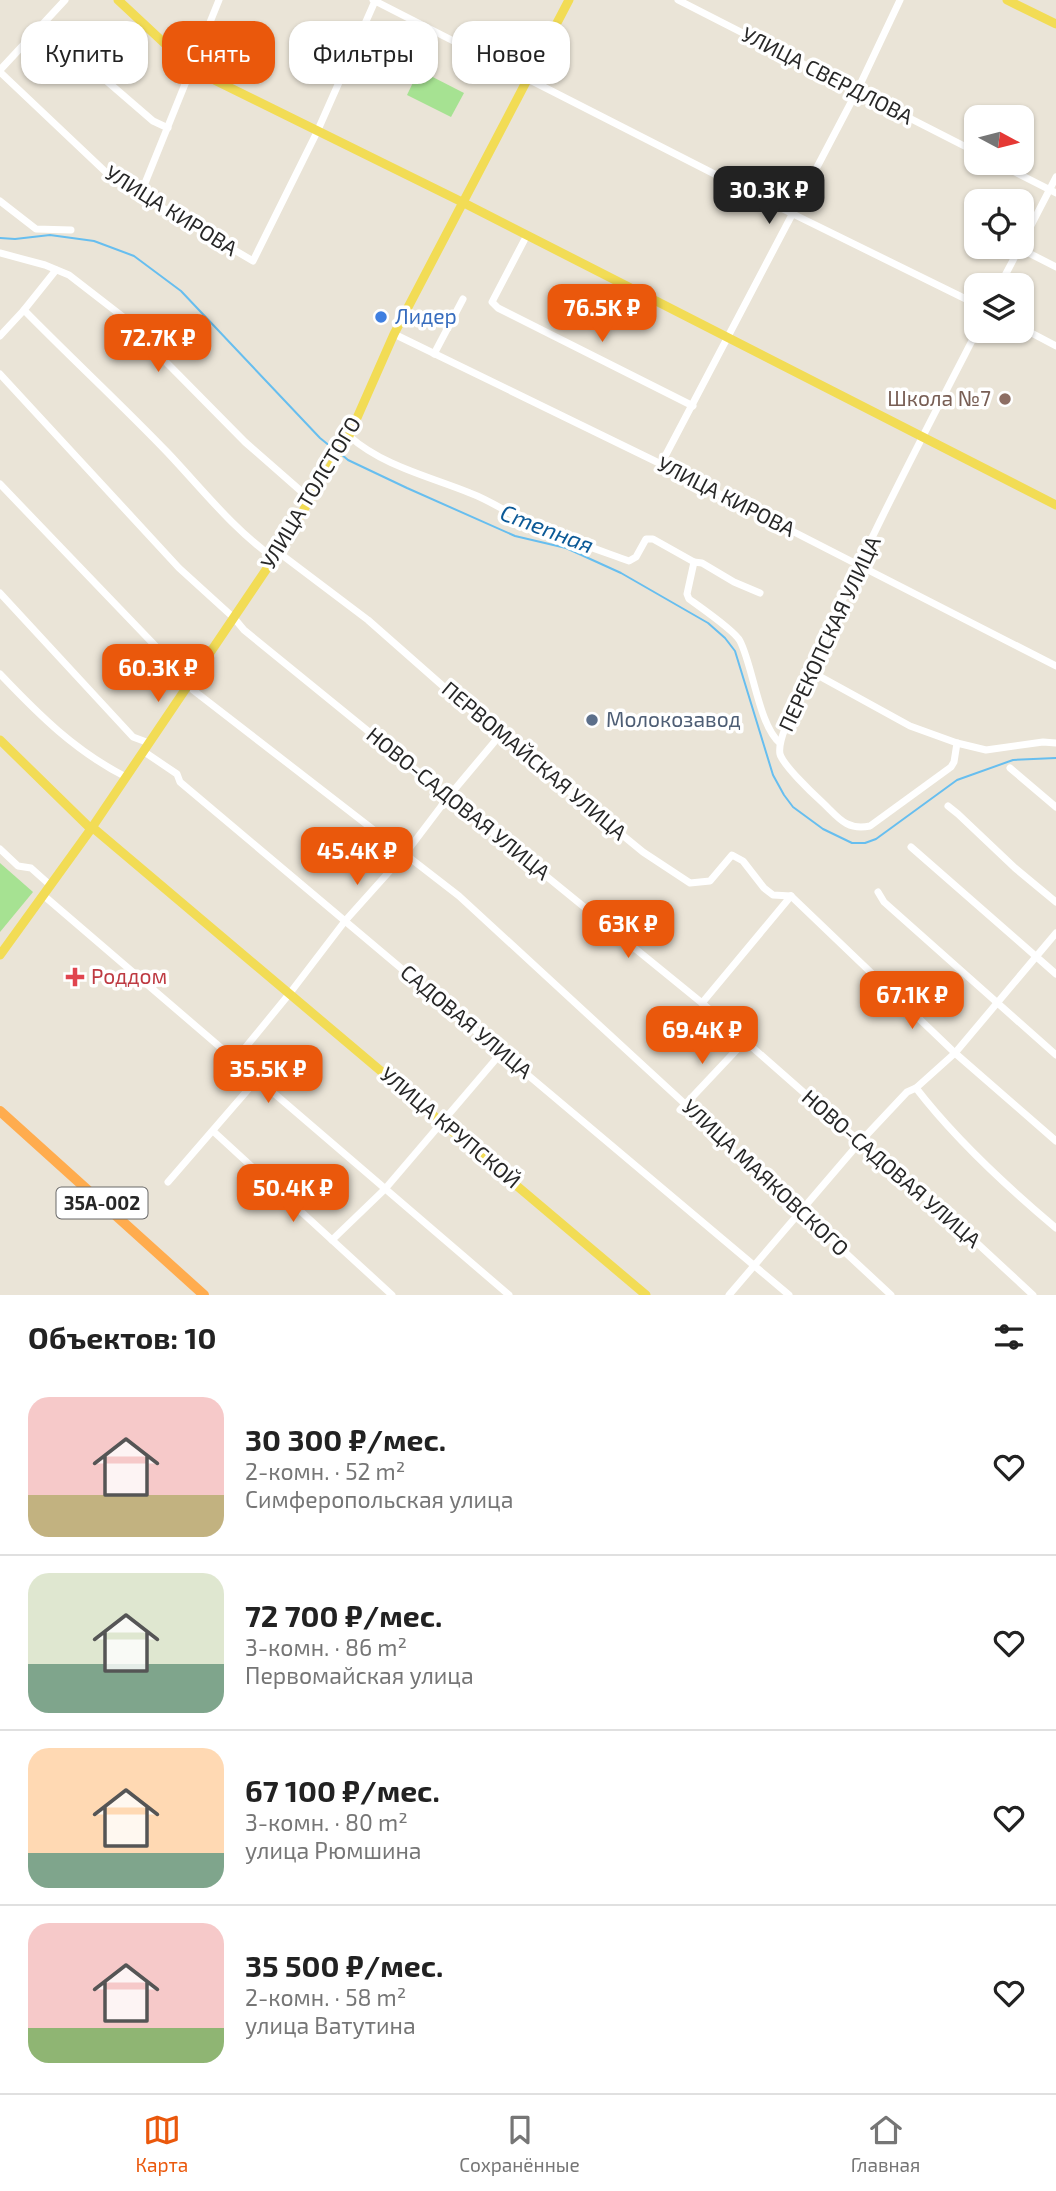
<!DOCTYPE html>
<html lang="ru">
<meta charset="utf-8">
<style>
:root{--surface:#fff;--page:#f6f6f6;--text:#222;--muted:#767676;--line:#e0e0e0;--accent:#ea580c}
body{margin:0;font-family:"Exo 2",sans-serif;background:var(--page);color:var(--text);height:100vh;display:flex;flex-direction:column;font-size:26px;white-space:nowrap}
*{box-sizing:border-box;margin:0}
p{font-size:23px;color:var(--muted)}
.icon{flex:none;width:38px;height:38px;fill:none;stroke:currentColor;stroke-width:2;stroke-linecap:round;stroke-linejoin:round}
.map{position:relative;height:1295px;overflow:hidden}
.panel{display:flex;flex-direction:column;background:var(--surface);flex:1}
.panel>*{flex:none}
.guide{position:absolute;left:21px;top:21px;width:700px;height:63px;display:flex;gap:14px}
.needle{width:46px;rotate:97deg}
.controls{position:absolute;left:964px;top:105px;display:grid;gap:14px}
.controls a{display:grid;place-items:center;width:70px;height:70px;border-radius:14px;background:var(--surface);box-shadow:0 2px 5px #0004;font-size:35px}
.price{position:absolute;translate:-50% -60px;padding:0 16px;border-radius:14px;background:var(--accent);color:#fff;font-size:23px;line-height:46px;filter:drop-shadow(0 2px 4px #0008)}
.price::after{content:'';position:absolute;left:50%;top:42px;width:21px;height:16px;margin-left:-10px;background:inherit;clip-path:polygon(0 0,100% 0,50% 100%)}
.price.active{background:#222;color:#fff}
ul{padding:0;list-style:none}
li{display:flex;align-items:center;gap:21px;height:175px;padding:0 28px}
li+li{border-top:2px solid var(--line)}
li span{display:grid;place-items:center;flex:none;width:196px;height:140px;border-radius:21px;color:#555}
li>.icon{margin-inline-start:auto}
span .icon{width:84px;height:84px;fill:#fffc;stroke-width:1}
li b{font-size:30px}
h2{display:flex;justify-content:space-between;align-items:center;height:84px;padding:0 28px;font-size:30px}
.pill{padding:0 24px;border-radius:21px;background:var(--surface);box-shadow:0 2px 5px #0004;font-size:24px;line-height:63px}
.pill.active{background:var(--accent);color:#fff}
.tabs{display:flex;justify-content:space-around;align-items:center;height:98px;border-top:2px solid var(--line);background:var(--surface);font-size:19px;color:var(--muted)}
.tabs a{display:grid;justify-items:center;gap:4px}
.tabs .active{color:var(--accent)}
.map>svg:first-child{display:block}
.green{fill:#a6e292}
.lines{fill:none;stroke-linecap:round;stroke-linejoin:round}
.stream{stroke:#67beef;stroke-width:2}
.minor{stroke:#fff;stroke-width:7}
.major{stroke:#f2dc55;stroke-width:9}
.highway{stroke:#ffac4e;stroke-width:10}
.shop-dot{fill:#3f7fe0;stroke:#fff;stroke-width:2.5}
.education-dot{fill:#8d6e63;stroke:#fff;stroke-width:2.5}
.service-dot{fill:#5c6f8a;stroke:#fff;stroke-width:2.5}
.health-dot{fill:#e0444e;stroke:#fff;stroke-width:2.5}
.labels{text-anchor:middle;stroke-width:7;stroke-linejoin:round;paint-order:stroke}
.shield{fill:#fff;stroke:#686868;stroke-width:2}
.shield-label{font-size:19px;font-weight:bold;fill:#272727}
.street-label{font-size:21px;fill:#272727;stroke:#fff}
.shop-label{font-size:21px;fill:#366cbe;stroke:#fff;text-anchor:start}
.education-label{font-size:21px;fill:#785e54;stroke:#fff;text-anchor:end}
.service-label{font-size:21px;fill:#4e5e75;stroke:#fff;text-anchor:start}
.health-label{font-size:21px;fill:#be3a42;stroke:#fff;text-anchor:start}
.water-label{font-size:23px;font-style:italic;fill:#0b5996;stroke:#fff}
</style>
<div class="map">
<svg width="1056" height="1295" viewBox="0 0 1056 1295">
<rect width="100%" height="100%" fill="#eae4d7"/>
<g class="green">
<polygon points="419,70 464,93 451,117 407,95"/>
<polygon points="0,863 33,892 0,932"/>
</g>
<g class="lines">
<g class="stream">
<polyline points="0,238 15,239 50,235 94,241 134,256 181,291 320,438 336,451"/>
<polyline points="341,454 348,460 407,488 515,536 566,548 621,573 708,623 725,638 735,651 773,775 784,795 793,807 823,829 852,843 865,843 876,839 957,780 1013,760 1056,758"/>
</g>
<g class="minor">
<polyline points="373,0 791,213 976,304"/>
<polyline points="678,0 976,152"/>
<polyline points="43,26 153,121 168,128"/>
<polyline points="0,70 65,0"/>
<polyline points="0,72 112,178 253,261 317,132 375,1"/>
<polyline points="997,163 1056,193"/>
<polyline points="141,193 219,0"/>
<polyline points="0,201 36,229 71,230"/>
<polyline points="527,235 492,302 498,308 693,406"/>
<polyline points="1022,243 1056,177"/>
<polyline points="1019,248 1056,267"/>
<polyline points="0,253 45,265 69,275 131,323 167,363 245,442 310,499"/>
<polyline points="1000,285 1020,247"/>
<path d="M24 310C72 359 121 404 168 453 203 490 233 529 274 558"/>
<polyline points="1022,328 1056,346"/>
<polyline points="394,334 661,464 1056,666"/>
<polyline points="0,336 24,310 56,270"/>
<polyline points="434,354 463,299"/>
<polyline points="0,374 179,568 234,618 244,630 702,1003 860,1142 951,1219 1033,1295"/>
<path d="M349 436C383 466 428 476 470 493 489 500 505 511 523 520 557 536 593 548 629 561L636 557 646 539H653L694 562 687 594 689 599C700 607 735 631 740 641 753 666 759 726 780 743"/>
<polyline points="661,464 857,91 900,0"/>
<polyline points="0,484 190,682 193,690 459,896 685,1104 798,1215 806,1216 891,1295"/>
<polyline points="278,552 368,620 469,709 643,852 690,883 710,881 732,855 743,861 764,888 773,895 791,896"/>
<polyline points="694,562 702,563 734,582 760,593"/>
<polyline points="0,593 133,737 149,743"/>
<polyline points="810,671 910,726 957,743 986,750 1043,742 1056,743"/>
<path d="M0 674C39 715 75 751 126 777"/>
<path d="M957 743 954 762 951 767 870 826C846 831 838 817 822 802 812 793 783 765 780 754 777 738 796 705 803 690 854 567 916 449 977 331"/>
<polyline points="143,751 177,774 180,782 789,1295"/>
<polyline points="1010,768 1056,807"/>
<polyline points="948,806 958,814 1015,868 1056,902"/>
<polyline points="911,847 1056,974"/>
<polyline points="0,849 18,866 31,868 50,885"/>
<polyline points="878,892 884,902 1056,1055"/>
<polyline points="43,895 509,1295"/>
<polyline points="791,896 955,1053 1056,1141"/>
<polyline points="702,1003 791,896"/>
<polyline points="236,1059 290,993 345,921 405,854 449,796 501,734"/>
<path d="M916 1088C956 1140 1006 1186 1056 1228"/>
<polyline points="680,1110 744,1042"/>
<polyline points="213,1131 392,1295"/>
<polyline points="168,1182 258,1078"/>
<polyline points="332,1240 385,1189 502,1052"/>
<polyline points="729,1295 860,1142 907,1092 916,1088 955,1053 1056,933"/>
</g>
<g class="major">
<polyline points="118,0 192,69 464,203 1056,505"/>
<polyline points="1007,0 1056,24"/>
<polyline points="0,740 91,829"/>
<polyline points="92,827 646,1295"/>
<polyline points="0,955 91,829 274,558 349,436 394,334 569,0"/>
</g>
<polyline class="highway" points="0,1111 204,1295"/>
</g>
<circle class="shop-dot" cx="381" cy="317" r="7"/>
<circle class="education-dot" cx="1005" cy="399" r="7"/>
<circle class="service-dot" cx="592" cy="720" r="7"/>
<path class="health-dot" d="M71.5 966.5h7v7h7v7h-7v7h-7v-7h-7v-7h7z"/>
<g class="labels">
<rect class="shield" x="56.5" y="1187.5" width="91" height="31" rx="5"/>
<g class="shield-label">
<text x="102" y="1210">35А-002</text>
</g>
<g class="street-label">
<text transform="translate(827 76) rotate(27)" y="7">УЛИЦА СВЕРДЛОВА</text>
<text transform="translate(171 211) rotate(32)" y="7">УЛИЦА КИРОВА</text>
<text transform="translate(311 493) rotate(-59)" y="7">УЛИЦА ТОЛСТОГО</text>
<text transform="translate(726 497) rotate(27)" y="7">УЛИЦА КИРОВА</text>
<text transform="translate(830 634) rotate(-65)" y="7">ПЕРЕКОПСКАЯ УЛИЦА</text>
<text transform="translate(534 761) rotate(40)" y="7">ПЕРВОМАЙСКАЯ УЛИЦА</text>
<text transform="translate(458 804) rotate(39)" y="7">НОВО-САДОВАЯ УЛИЦА</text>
<text transform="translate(466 1022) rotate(40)" y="7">САДОВАЯ УЛИЦА</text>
<text transform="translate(450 1128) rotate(40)" y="7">УЛИЦА КРУПСКОЙ</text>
<text transform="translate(891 1169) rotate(41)" y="7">НОВО-САДОВАЯ УЛИЦА</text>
<text transform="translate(765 1178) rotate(43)" y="7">УЛИЦА МАЯКОВСКОГО</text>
</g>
<g class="shop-label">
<text x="395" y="324">Лидер</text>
</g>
<g class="education-label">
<text x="991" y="406">Школа №7</text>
</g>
<g class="service-label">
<text x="606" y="727">Молокозавод</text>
</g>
<g class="health-label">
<text x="91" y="984">Роддом</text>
</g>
<g class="water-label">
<text transform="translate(547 529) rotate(21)" y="8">Степная</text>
</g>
</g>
</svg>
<div class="controls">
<a><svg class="needle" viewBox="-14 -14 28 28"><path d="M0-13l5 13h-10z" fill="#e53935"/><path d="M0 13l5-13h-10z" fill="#767676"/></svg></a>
<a><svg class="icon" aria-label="locate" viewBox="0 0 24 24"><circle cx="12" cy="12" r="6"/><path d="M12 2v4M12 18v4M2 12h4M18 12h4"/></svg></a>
<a><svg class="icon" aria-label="layers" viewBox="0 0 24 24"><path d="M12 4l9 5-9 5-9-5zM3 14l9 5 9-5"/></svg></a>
</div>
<b class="price active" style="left:769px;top:226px">30.3K ₽</b>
<b class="price" style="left:602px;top:344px">76.5K ₽</b>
<b class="price" style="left:158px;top:374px">72.7K ₽</b>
<b class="price" style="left:158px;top:704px">60.3K ₽</b>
<b class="price" style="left:357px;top:887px">45.4K ₽</b>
<b class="price" style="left:628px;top:960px">63K ₽</b>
<b class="price" style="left:912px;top:1031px">67.1K ₽</b>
<b class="price" style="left:702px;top:1066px">69.4K ₽</b>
<b class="price" style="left:268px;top:1105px">35.5K ₽</b>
<b class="price" style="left:293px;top:1224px">50.4K ₽</b>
<div class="guide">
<a class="pill">Купить</a>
<a class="pill active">Снять</a>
<a class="pill">Фильтры</a>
<a class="pill">Новое</a>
</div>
</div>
<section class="panel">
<h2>Объектов: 10<svg class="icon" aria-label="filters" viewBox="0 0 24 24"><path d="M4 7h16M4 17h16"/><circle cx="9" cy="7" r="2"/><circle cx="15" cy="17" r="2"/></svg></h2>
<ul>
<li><span style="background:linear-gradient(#f6c9c9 70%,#c2b280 0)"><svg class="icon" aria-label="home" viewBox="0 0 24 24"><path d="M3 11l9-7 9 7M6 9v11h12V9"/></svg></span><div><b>30 300 ₽/мес.</b><p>2-комн. · 52 m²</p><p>Симферопольская улица</p></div><svg class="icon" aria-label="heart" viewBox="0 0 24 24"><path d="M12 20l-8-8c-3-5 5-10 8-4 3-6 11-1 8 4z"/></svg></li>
<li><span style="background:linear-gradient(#dfe7d0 65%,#7fa58c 0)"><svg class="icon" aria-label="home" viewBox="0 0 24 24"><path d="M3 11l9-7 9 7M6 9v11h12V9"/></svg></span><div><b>72 700 ₽/мес.</b><p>3-комн. · 86 m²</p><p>Первомайская улица</p></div><svg class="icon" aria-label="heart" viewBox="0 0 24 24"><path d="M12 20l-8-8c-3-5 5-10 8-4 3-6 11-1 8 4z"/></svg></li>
<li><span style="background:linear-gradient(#ffd9b3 75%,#7fa58c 0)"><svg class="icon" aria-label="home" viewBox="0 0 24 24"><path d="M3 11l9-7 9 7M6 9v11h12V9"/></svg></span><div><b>67 100 ₽/мес.</b><p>3-комн. · 80 m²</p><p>улица Рюмшина</p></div><svg class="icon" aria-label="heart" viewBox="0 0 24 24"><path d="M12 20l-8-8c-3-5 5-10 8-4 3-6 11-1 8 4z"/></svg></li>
<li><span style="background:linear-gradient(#f6c9c9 75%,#8fb573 0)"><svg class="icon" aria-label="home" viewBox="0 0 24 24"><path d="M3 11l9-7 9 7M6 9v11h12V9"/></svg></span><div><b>35 500 ₽/мес.</b><p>2-комн. · 58 m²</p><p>улица Ватутина</p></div><svg class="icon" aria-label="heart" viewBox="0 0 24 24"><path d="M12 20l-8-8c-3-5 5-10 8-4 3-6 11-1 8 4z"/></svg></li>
</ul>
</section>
<nav class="tabs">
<a class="active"><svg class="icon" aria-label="map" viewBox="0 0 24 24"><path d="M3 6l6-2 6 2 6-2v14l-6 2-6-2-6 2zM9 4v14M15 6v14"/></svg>Карта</a>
<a><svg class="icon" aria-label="saved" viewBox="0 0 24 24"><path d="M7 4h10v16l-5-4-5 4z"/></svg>Сохранённые</a>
<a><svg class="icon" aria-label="home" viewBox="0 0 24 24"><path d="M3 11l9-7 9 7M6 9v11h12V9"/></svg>Главная</a>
</nav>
